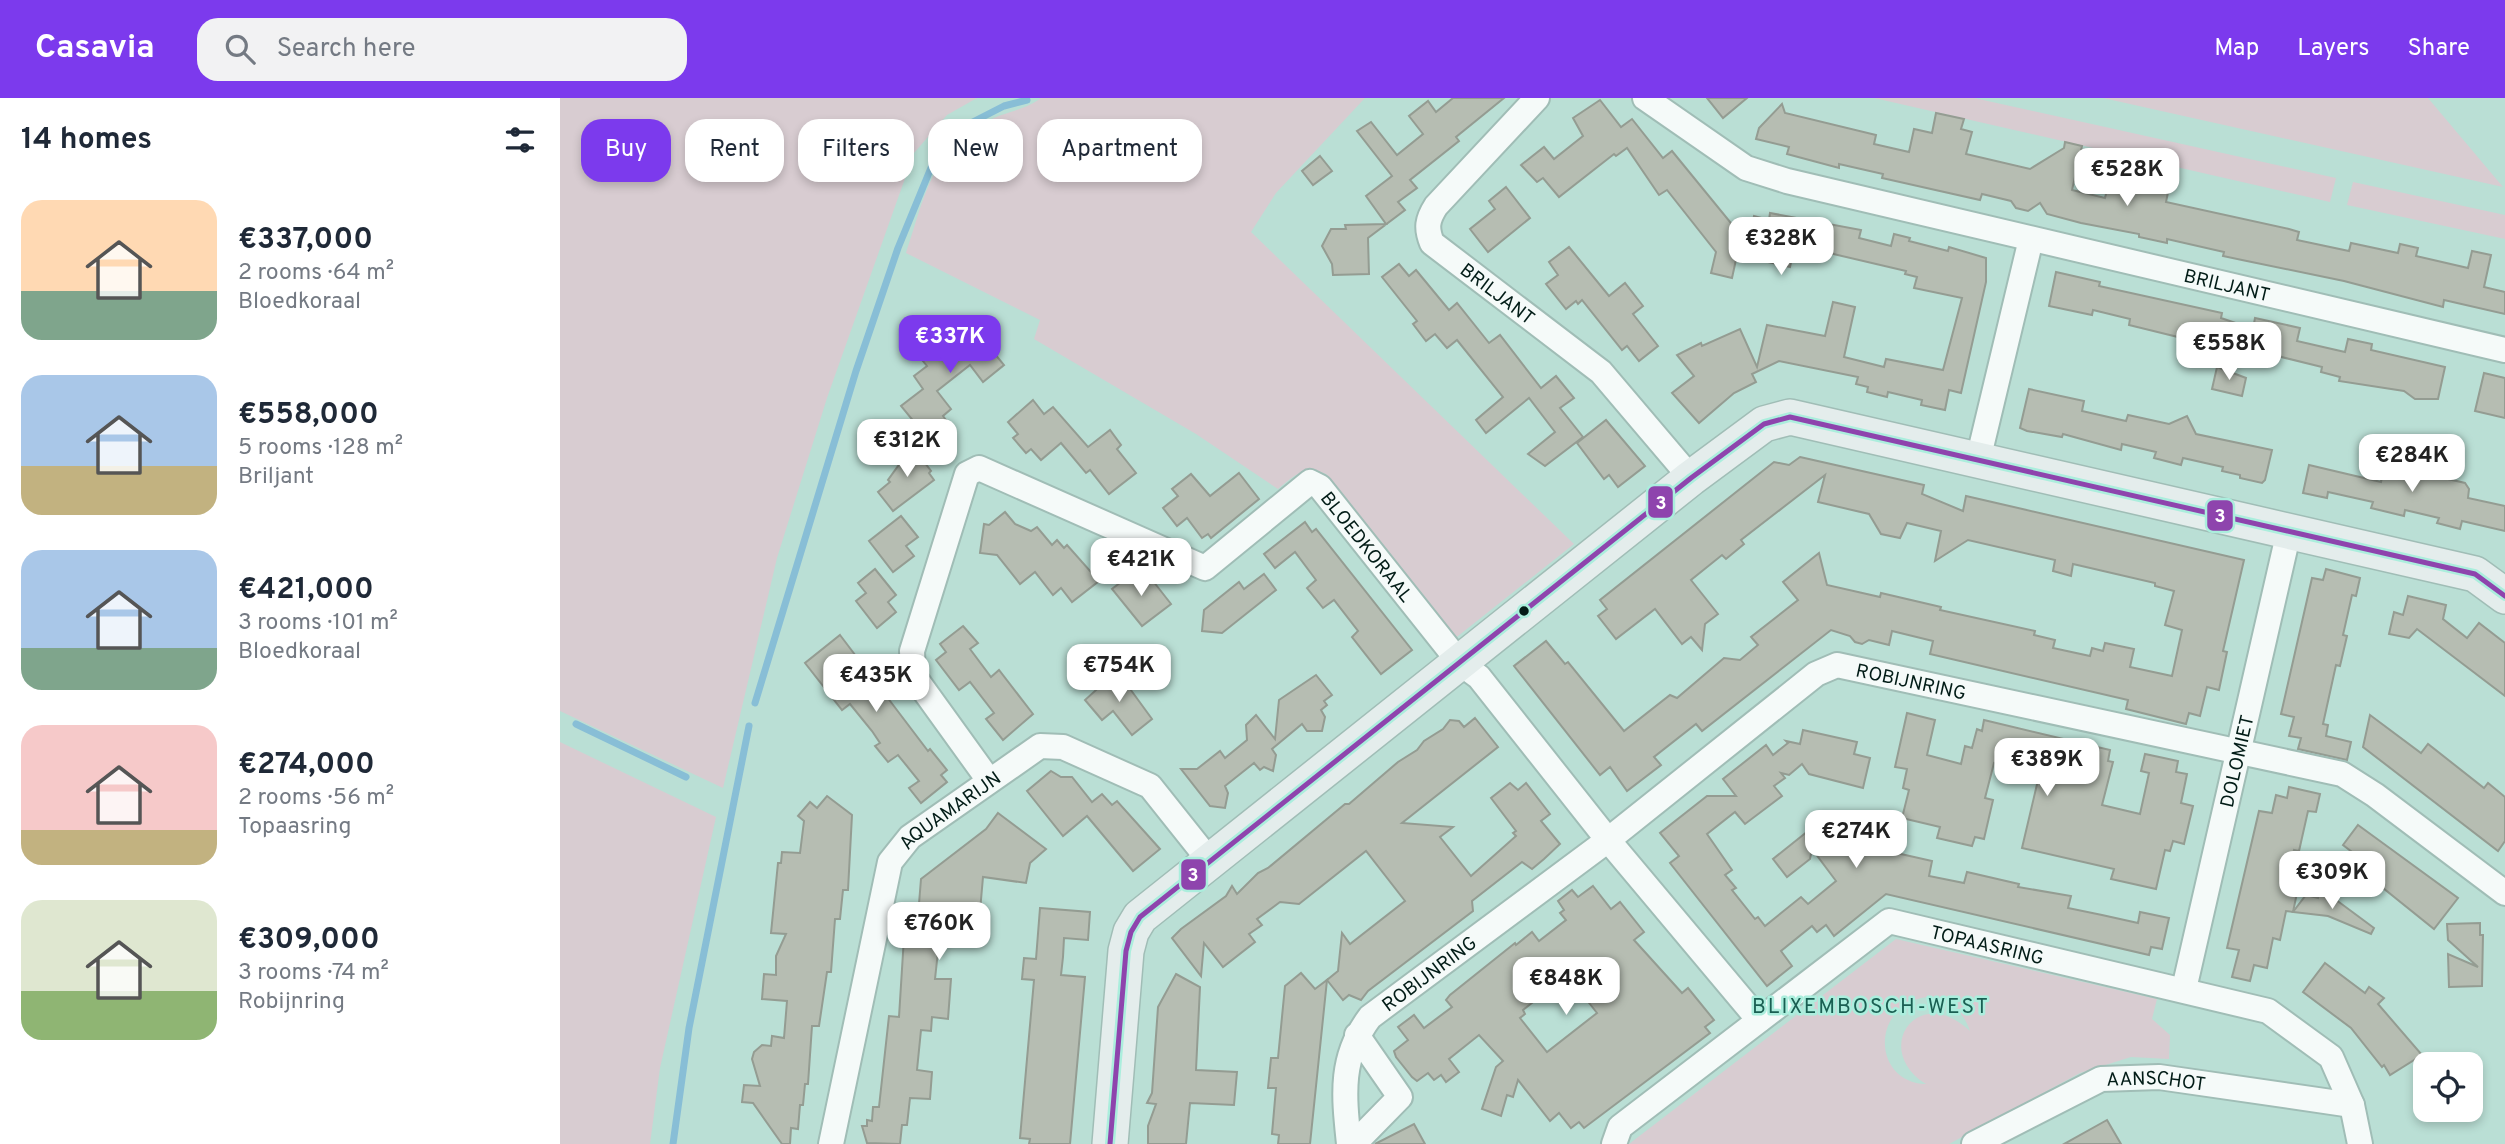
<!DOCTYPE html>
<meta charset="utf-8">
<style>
:root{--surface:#fff;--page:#f2f2f3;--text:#1f2937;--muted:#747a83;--accent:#7c3aed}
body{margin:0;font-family:Overpass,sans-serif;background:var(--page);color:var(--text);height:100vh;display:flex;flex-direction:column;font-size:26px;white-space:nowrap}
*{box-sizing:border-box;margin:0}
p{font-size:23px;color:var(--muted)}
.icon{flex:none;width:38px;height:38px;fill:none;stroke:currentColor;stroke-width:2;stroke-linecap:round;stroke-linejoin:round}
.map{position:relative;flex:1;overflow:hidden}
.side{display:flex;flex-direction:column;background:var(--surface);width:560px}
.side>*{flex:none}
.banner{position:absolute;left:21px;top:21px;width:665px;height:63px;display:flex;gap:14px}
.tools{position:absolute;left:1853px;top:954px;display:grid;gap:14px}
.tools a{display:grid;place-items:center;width:70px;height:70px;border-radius:14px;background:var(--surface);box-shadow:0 4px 10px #0003;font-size:35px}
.price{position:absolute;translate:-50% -60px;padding:0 16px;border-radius:14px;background:#fff;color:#222;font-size:23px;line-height:46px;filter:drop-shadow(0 2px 4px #0008)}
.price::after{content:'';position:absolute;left:50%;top:42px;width:21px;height:16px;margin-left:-10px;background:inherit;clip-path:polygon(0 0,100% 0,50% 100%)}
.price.active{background:var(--accent);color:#fff}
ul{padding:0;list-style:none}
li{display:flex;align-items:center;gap:21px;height:175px;padding:0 21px}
li span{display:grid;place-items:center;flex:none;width:196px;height:140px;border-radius:21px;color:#555}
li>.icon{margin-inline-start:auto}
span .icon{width:84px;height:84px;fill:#fffc;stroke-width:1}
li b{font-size:30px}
h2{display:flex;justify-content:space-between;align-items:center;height:84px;padding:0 21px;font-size:30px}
.tag{padding:0 24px;border-radius:21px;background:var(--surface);box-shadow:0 4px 10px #0003;font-size:24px;line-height:63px}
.tag.active{background:var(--accent);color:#fff}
header{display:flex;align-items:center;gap:42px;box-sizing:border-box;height:98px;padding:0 35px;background:var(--accent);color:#fff}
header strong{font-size:33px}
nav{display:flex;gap:38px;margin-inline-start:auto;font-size:24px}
.search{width:490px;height:63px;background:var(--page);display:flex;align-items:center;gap:18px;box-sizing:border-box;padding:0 24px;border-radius:21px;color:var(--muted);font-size:26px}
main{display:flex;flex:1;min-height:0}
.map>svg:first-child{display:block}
.green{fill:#d8ccd1;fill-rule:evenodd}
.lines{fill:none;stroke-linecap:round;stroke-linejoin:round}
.stream{stroke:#88bed6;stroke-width:7}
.building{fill:#b6bdb2;stroke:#949c92;stroke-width:2;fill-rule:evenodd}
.street-casing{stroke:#a0bdb6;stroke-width:28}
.secondary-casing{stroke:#a0bdb6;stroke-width:38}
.street{stroke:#f5faf9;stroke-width:24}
.secondary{stroke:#e4edec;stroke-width:35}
.bus-1-casing{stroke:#abeedd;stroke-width:10}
.bus-1{stroke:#8e44ad;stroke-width:5}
.bus-dot{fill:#021c17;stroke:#abeedd;stroke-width:2.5}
.labels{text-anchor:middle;stroke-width:5;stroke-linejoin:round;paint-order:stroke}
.street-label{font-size:19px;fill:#021c17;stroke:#abeedd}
.neighbourhood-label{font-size:21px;letter-spacing:2px;fill:#1a5f52;stroke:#abeedd}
.line-badge{stroke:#abeedd;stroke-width:2.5}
.badge-label{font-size:19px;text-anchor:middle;font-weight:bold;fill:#fff}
</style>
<header>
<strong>Casavia</strong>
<div class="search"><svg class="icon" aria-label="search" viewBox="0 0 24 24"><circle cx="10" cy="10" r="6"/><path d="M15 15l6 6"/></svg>Search here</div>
<nav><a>Map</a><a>Layers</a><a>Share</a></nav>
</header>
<main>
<section class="side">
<h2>14 homes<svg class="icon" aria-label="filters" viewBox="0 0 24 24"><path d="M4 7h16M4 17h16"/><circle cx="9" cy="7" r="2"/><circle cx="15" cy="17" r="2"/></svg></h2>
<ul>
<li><span style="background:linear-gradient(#ffd9b3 65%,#7fa58c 0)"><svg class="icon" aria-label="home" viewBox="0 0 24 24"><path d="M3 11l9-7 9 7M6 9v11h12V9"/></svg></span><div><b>€337,000</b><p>2 rooms · 64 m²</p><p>Bloedkoraal</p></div></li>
<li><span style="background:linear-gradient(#a9c7e8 65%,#c2b280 0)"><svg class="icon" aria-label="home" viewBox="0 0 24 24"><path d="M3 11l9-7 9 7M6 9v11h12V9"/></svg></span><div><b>€558,000</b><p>5 rooms · 128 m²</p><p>Briljant</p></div></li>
<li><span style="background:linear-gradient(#a9c7e8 70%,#7fa58c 0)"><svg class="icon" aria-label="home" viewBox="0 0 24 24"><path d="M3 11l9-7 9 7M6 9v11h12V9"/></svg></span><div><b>€421,000</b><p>3 rooms · 101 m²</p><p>Bloedkoraal</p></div></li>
<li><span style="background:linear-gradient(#f6c9c9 75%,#c2b280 0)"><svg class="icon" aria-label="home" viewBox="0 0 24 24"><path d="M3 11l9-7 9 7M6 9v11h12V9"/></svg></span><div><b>€274,000</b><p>2 rooms · 56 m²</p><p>Topaasring</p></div></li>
<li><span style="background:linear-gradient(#dfe7d0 65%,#8fb573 0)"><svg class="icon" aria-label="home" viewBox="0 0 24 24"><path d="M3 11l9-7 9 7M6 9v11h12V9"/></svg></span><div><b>€309,000</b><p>3 rooms · 74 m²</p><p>Robijnring</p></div></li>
</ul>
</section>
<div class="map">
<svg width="1945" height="1046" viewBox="0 0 1945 1046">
<rect width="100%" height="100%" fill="#badfd5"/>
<g class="green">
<polygon points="0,0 417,0 387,17 354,55 267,300 217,460 163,690 0,613"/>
<path d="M481 0H805L716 95 691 134 1014 446 893 542 766 376C745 367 735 377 718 391L636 336 474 241 480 222 346 155C365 99 370 55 426 24 443 14 466 12 481 0Z"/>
<polygon points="1314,0 1414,0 1776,80 1770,104"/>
<polygon points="1543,0 1868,0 1943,89"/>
<polygon points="1793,84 1945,117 1945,141 1787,107"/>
<polygon points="0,644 156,719 100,970 90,1046 0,1046"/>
<path d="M1336 841 1597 901 1592 921 1610 937 1609 961 1571 959 1520 975 1389 1046H1069ZM1367 899C1389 902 1403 912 1410 933 1357 884 1311 952 1366 986 1311 984 1311 906 1367 899Z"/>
</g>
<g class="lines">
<g class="stream">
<polyline points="195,605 296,273 338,150 373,65 403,29 444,8 467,2"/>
<polyline points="16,626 126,679"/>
<polyline points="113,1046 129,930 189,628"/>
</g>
</g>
<g class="building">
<polygon points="893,0 944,0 896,39 899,43 850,82 857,90 838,104 845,112 808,140 809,176 773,177 772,166 762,148 771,131 786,131 785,127 826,126 806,98 832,78 797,33 811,24 837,57 863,36 849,18 868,3 876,14"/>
<polygon points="1147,0 1187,0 1163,20"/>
<polygon points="1040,2 1061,29 1072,21 1103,60 1112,53 1188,146 1194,118 1209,122 1210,115 1301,132 1299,140 1331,148 1334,136 1350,140 1349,143 1388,153 1389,149 1426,160 1426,184 1401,295 1389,292 1385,312 1361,307 1362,302 1328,294 1327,299 1307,294 1308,289 1296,286 1298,279 1219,263 1192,276 1196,284 1174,295 1139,325 1112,295 1134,278 1117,257 1141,245 1142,248 1180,231 1197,269 1207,227 1265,238 1273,204 1295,209 1284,259 1324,269 1326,261 1383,272 1402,200 1354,190 1357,179 1345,176 1346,173 1235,147 1230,169 1177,157 1172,180 1151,175 1156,154 1107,92 1099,97 1067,50 1056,58 1054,56 999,99 983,80 977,84 961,67 984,49 994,61 1023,38 1013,20"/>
<polygon points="1222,6 1225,15 1316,37 1314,46 1349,54 1354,31 1372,35 1376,15 1404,21 1401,31 1412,34 1406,56 1470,71 1504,50 1505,44 1522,48 1512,92 1545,100 1552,72 1555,73 1558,60 1601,70 1598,82 1610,85 1606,104 1729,131 1739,134 1737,142 1789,153 1791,145 1838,155 1840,146 1858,150 1856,158 1908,170 1912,153 1931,157 1924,189 1945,194 1945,216 1884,202 1883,209 1784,183 1682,162 1663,158 1664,154 1607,141 1607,145 1579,139 1579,136 1521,125 1487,116 1480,105 1468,113 1456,110 1451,103 1422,96 1420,102 1322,80 1323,76 1279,66 1279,70 1227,56 1229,49 1196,41 1199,30"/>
<polygon points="760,58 772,73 753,87 742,73"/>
<polygon points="946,89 970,120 928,154 910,131 935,111 929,103"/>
<polygon points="1009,149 1049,198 1065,185 1083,208 1073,216 1098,248 1079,263 1067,248 1062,252 1022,202 1018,206 1016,203 1006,211 986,186 998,177 989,164"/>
<polygon points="839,166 849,178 856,172 889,212 897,205 929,245 940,237 981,290 996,278 1014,300 1000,310 1023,339 985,368 968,356 995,334 969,300 926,335 916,322 943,299 897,242 887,250 875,236 866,243 853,226 857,223 822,179"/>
<polygon points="1496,174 1540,184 1539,188 1662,215 1661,220 1693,231 1695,220 1740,230 1737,243 1785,254 1788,241 1812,246 1811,252 1885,269 1878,301 1855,301 1844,293 1779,283 1780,279 1761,274 1762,269 1624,235 1622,240 1569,227 1570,221 1533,212 1532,217 1489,208"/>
<polygon points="408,223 420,237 426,232 437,245 430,250 444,267 423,284 410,267 377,293 391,311 383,318 389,326 369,342 341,308 363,291 354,278 367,268 363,263"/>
<polygon points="1657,269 1686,280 1682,298 1652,291"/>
<polygon points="1924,275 1945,280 1945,320 1915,313"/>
<polygon points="1469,291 1524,303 1522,313 1566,323 1568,317 1609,326 1627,318 1636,336 1712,352 1705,382 1702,385 1680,380 1680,377 1662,373 1663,369 1623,360 1621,367 1594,360 1596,354 1562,346 1561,352 1503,336 1502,339 1467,333 1460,330"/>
<polygon points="473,302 484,316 493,309 528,349 550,332 561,347 557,351 576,375 549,396 530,372 526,375 501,345 481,362 471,351 466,355 453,340 458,336 448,324"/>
<polygon points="1046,322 1085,368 1058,389 1049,377 1044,381 1017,345"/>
<polygon points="346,340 371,373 369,375 374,382 333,413 318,394 330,384 328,382 343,361"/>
<polygon points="1862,354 1898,361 1871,377 1905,385 1909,391 1908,400 1945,408 1945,433 1902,423 1900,431 1877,425 1879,420 1845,412 1844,418 1811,410 1813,404 1768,394 1767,400 1743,395 1749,367 1821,384 1823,374 1856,382"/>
<polygon points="1240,359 1364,387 1362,396 1403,413 1406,398 1684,462 1663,553 1667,554 1659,592 1647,589 1640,618 1629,615 1626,626 1566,611 1568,602 1370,556 1373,543 1332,533 1329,547 1309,542 1302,546 1295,544 1290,538 1271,532 1142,633 1136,626 1094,659 1101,667 1067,693 1050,669 1040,677 954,568 986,543 1005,566 1008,564 1064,633 1110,597 1117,600 1164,560 1180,562 1198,547 1191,539 1238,502 1223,484 1259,455 1267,487 1320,499 1321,495 1381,509 1380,512 1475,533 1474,537 1495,542 1493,550 1530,558 1532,550 1543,553 1545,545 1574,551 1570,569 1612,578 1622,532 1605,527 1614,493 1595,488 1595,485 1513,466 1511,478 1493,473 1495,462 1408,442 1375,463 1381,433 1347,425 1340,440 1321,436 1309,416 1258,404 1265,377 1181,442 1184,446 1166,461 1162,457 1131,482 1158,516 1145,526 1142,552 1131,539 1122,546 1095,511 1056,541 1038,518 1047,511 1040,502 1214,364 1229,367"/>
<polygon points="679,375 699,401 651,440 648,436 642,440 627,420 617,428 603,410 618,398 612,391 631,376 650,398"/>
<polygon points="445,414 455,426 471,433 477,429 492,447 497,442 504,450 507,447 539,483 512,504 501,490 493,497 475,474 460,486 437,457 420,455 424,426 429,427"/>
<polygon points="341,418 358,439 346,448 354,458 333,474 309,443"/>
<polygon points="745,424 752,434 756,431 852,552 821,576 792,539 798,533 774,502 763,510 747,490 756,482 735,454 715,470 704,456"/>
<polygon points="315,471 336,497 328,504 336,514 317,530 296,503 306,495 298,485"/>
<polygon points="1766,471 1800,480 1796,498 1792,497 1783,537 1787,538 1780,568 1776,567 1763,626 1768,627 1766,638 1791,644 1787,662 1738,651 1741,640 1729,638 1734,619 1721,616 1752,480 1763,482"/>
<polygon points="574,474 586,488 593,483 611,506 582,528 552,491"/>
<polygon points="704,476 716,492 662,535 642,533 644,512 679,484 684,491"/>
<polygon points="1848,498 1886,507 1883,521 1907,540 1919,525 1945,545 1945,598 1857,531 1849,540 1829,536 1834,514 1843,517"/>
<polygon points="403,528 418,545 410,551 431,579 439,572 473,616 443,642 426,621 434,615 410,584 399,592 376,562 386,554 380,546"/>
<polygon points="280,537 368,653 370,651 387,672 381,677 387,684 361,705 349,690 359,683 338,657 328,664 315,648 320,645 312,633 290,606 282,612 245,565"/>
<polygon points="557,573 592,621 572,637 553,613 542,622 525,602"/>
<polygon points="756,577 772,597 764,603 767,607 761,612 765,619 762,633 747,633 742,626 712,651 716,657 713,673 704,669 700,672 694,665 665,688 668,695 665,710 650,708 621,671 637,671 660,653 665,660 687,642 686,627 696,617 715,641 719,602"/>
<polygon points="1347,615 1375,622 1367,657 1401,666 1405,648 1412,650 1417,631 1422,633 1424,622 1550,652 1548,663 1553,664 1542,707 1580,716 1589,675 1581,673 1585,656 1618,663 1616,674 1627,676 1621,705 1633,708 1624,746 1613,743 1610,753 1605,752 1596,791 1551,781 1554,771 1462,750 1478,682 1466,679 1467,673 1434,665 1425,700 1433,702 1424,741 1415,739 1412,748 1377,740 1380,729 1342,720 1349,692 1343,690 1347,671 1335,669"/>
<polygon points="1810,617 1861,655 1868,646 1924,690 1928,685 1945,699 1945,743 1938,753 1803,649"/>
<polygon points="915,620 938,649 842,725 893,729 880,739 911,778 956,738 953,735 956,733 931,700 950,685 958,692 966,685 990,716 981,723 1000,746 984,761 972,771 962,764 912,803 913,813 808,893 801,902 789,897 783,902 767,882 778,873 782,835 790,846 845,803 806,753 739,806 720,804 697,821 702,827 689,836 695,844 663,869 644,845 641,878 612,840 621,831 666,798 672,788 677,796 698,775 708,770 785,706 789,706 838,664 857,652 864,643 883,631 890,622 899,623 904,629"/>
<polygon points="1243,632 1297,644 1294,656 1310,660 1303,690 1249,676 1242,666 1229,677 1221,675 1225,680 1214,688 1222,698 1185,726 1175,714 1147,736 1172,772 1165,777 1176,790 1172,792 1195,821 1198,819 1205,828 1241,799 1248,806 1276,783 1252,751 1250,761 1227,779 1213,761 1258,725 1253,748 1288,721 1310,749 1372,763 1369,778 1404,785 1407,774 1459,786 1458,789 1511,798 1508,810 1542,817 1578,825 1580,814 1609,820 1602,851 1591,849 1589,857 1326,796 1274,838 1266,827 1257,834 1252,828 1221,853 1232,868 1207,888 1110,765 1119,758 1100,735 1147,698 1176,698 1163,681 1206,647 1213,657 1228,645 1226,643 1240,646"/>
<polygon points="491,673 501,679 512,679 532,704 542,696 552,707 557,703 600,751 573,773 527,718 503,738 467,693"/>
<polygon points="1729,689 1760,696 1756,714 1748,713 1739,753 1734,752 1724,792 1737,795 1733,814 1726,813 1720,842 1713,840 1707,870 1694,867 1690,883 1672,879 1679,852 1667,850 1699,713 1712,715 1716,697 1727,700"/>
<polygon points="267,698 292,717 288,792 283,792 280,821 275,821 271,874 267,874 259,928 252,928 248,986 245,986 243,1007 240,1007 238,1031 231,1030 230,1046 222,1046 193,1005 182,1004 184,987 200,988 192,961 194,954 202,947 211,948 212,938 224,940 227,903 202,901 204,876 216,877 216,858 226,836 211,835 218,765 221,765 222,754 240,755 244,723 238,718 250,704 257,710"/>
<polygon points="438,715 486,751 470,765 466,785 423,779 420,813 406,812 404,831 391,831 390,845 379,844 375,881 391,881 388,921 372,919 371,933 361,932 357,972 372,974 370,1001 350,1000 347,1027 342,1027 340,1046 307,1045 302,1028 307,1028 307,1022 312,1023 313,1009 319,1009 329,918 339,919 344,839 352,828 354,806 359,806 361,781 426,731"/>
<polygon points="1798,727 1898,800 1874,831 1787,761 1792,754 1783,747"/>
<path d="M1033 788 1051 811 1060 804 1084 834 1074 842 1122 895 1128 890 1154 922 1145 929 1150 935 1024 1030 1019 1024 1011 1030 999 1015 990 1023 958 982 953 999 947 997 941 1018 922 1011 936 969 943 963 919 937 889 961 899 974 886 984 881 977 874 982 868 975 857 983 852 979 836 959 834 953 848 942 838 929 854 917 864 930 892 909 886 902 890 897 955 845 956 847 972 834 979 843 1006 822 1000 815 1004 812 998 803 1012 792 1018 799ZM1007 877 1037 915 987 954 960 920 965 916 963 912Z"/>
<polygon points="1760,790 1814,830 1811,836 1768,818 1733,814 1746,797 1758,800"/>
<polygon points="480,810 530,814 528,842 504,840 503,859 501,877 525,879 510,1046 469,1046 470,1041 460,1040 474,882 462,881 464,860 476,861"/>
<polygon points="1920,825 1920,837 1923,837 1922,888 1889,889 1888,856 1918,869 1888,842 1887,826"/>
<polygon points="1765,865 1805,895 1809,889 1824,900 1818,906 1862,957 1830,977 1824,967 1822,969 1791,930 1743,894"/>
<polygon points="741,875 755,891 767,882 750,1046 718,1046 719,1037 712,1036 716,990 708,990 711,960 718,960 725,888"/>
<polygon points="616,876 640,889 636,972 677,974 674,1007 630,1005 626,1046 588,1046 588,1028 596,1006 587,1005 592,995 598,909"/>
<polygon points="1547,1022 1561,1046 1504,1046"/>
<polygon points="854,1026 865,1046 815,1046"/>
</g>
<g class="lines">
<g class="street-casing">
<g id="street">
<path id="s1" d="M977 0 876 108C867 122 866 130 872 145L1041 274 1131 380"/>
<path id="s2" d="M1085 0 1186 70 1227 83 1945 252"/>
<polyline points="1418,362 1471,141"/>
<path id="s3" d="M428 681 353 577 352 553 407 376 419 370 645 470 750 384 760 389 900 565 919 579 1048 742 1199 922"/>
<path id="s4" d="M1624 891 1729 433"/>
<path id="s5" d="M271 1046 330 764 350 739 480 648 503 649 590 688 649 762"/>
<path id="s6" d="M789 1046C784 998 779 960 810 919L1048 742 1256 576 1277 567 1782 676 1815 697 1945 795"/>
<polyline points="794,1046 840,999 797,937"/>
<path id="s7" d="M1054 1046 1060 1029 1329 823 1708 913 1771 959 1792 1007 1800 1046"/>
<path id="s8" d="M1414 1046 1541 981 1599 979 1792 1007"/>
</g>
</g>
<g class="secondary-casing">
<polyline id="secondary" points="550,1046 566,853 571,834 580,819 1131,380 1204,326 1230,319 1915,476 1945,498"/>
</g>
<use href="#street" class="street"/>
<use href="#secondary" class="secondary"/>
<g class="bus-1-casing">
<polyline id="bus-1" points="550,1046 566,853 571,834 580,819 1131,380 1204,326 1230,319 1915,476 1945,498"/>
</g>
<use href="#bus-1" class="bus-1"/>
</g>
<circle class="bus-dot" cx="964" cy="513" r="6"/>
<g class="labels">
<g class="street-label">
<text dy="7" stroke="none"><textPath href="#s2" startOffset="618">BRILJANT</textPath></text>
<text dy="7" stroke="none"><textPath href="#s1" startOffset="270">BRILJANT</textPath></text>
<text dy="7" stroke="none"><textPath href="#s3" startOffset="821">BLOEDKORAAL</textPath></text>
<text dy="7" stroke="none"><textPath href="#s6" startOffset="794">ROBIJNRING</textPath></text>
<text dy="7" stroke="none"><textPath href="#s4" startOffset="234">DOLOMIET</textPath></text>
<text dy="7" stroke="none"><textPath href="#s5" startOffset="368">AQUAMARIJN</textPath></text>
<text dy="7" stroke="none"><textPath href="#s7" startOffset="458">TOPAASRING</textPath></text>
<text dy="7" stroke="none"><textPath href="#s6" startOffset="206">ROBIJNRING</textPath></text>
<text dy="7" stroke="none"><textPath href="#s8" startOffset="198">AANSCHOT</textPath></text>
</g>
<g class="neighbourhood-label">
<text x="1311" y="915">BLIXEMBOSCH-WEST</text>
</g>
</g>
<g class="line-badge">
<rect x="1087" y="387" width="27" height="34" rx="7" fill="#8e44ad"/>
<rect x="1646" y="401" width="28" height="33" rx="7" fill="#8e44ad"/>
<rect x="620" y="760" width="27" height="33" rx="7" fill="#8e44ad"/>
</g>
<g class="badge-label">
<text x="1101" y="411">3</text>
<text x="1660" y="424">3</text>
<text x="633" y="783">3</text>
</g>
</svg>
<div class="tools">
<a><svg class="icon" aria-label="locate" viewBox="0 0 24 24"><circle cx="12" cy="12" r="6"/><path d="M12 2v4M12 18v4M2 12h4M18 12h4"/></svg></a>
</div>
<b class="price" style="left:1567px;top:110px">€528K</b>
<b class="price" style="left:1221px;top:179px">€328K</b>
<b class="price active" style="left:390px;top:277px">€337K</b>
<b class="price" style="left:1669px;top:284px">€558K</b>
<b class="price" style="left:347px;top:381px">€312K</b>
<b class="price" style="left:1852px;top:396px">€284K</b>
<b class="price" style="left:581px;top:500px">€421K</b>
<b class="price" style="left:559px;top:606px">€754K</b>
<b class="price" style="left:316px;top:616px">€435K</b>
<b class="price" style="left:1487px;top:700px">€389K</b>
<b class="price" style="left:1296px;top:772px">€274K</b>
<b class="price" style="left:1772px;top:813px">€309K</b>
<b class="price" style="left:379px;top:864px">€760K</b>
<b class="price" style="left:1006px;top:919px">€848K</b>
<div class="banner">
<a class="tag active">Buy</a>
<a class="tag">Rent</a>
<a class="tag">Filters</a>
<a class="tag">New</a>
<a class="tag">Apartment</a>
</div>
</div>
</main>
